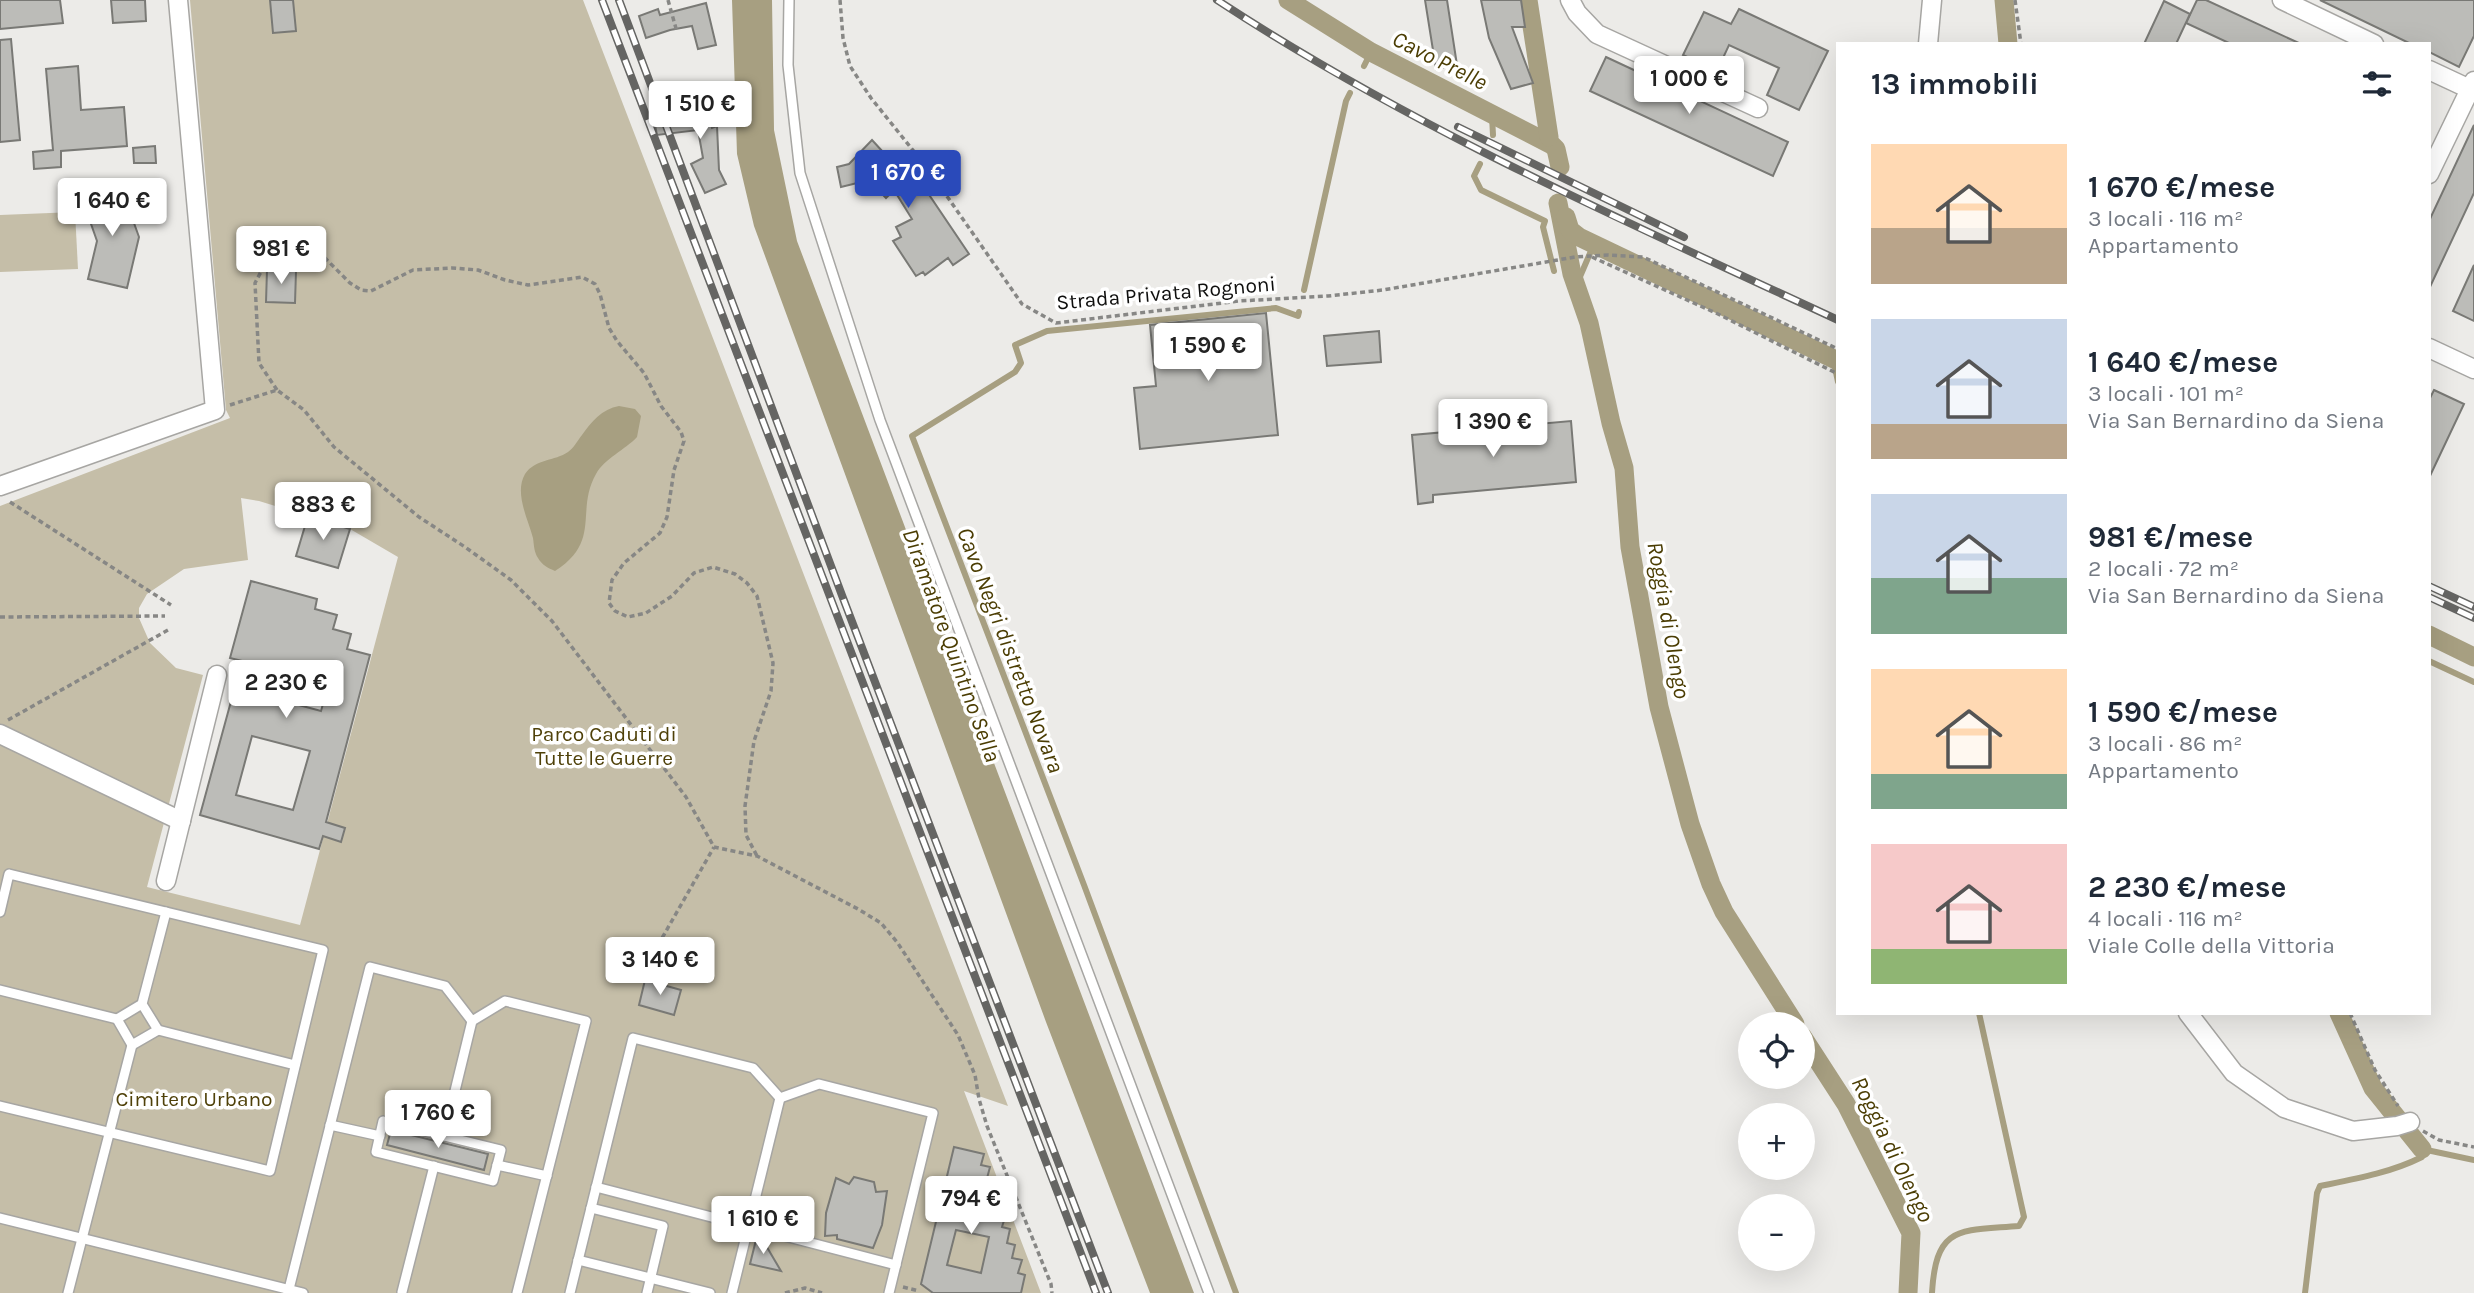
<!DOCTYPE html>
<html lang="it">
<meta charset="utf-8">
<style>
:root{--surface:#fff;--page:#f2f2f3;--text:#1f2937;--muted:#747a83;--accent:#2a4aba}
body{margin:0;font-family:Karla,sans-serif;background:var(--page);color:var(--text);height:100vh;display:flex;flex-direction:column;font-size:26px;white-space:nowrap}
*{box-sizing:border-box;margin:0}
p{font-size:23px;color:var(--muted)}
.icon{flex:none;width:38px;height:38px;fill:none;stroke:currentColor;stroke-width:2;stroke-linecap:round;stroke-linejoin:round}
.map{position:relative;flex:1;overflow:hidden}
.panel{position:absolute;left:1836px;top:42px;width:595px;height:973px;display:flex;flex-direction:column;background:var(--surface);border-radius:0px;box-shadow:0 7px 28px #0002}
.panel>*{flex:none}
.buttons{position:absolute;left:1738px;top:1012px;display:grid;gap:14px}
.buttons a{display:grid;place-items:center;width:77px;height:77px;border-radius:50%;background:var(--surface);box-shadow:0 7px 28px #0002;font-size:35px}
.price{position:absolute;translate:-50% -60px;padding:0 16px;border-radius:7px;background:#fff;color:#222;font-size:23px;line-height:46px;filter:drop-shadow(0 2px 4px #0008)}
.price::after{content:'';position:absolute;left:50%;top:42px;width:21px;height:16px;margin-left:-10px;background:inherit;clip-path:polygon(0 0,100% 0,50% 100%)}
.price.selected{background:var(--accent);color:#fff}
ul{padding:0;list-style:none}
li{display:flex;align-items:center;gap:21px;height:175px;padding:0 35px}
li span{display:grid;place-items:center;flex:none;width:196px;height:140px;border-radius:0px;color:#555}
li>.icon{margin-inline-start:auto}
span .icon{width:84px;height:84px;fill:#fffc;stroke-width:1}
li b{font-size:30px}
h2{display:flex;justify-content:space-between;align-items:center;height:84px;padding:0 35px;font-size:30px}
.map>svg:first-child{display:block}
.green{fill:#c5bea8;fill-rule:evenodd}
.water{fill:#a79f81}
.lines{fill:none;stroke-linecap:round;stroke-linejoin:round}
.stream{stroke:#a79f81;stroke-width:6}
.canal{stroke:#a79f81;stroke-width:19}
.building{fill:#bcbcb8;stroke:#797975;stroke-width:2;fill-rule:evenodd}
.lane-casing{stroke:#a7a6a3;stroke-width:12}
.street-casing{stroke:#a7a6a3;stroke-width:21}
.path{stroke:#878785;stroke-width:3.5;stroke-dasharray:5 3.5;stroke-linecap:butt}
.lane{stroke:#fff;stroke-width:9}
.street{stroke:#fff;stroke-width:18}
.rail-casing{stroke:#656563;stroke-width:8}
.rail{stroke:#fff;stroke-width:5;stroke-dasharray:16;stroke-linecap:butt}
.labels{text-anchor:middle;stroke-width:7;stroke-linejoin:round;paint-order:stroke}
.street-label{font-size:21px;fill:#0f0f0e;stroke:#fff}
.park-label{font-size:21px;fill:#4f4109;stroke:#fff}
.water-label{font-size:23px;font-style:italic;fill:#4b3d03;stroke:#fff}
</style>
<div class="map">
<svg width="2474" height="1293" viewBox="0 0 2474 1293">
<rect width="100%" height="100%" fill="#ecebe8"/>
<g class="green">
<path d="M190 0H583L1008 1106 964 1091 1041 1293H0V506L230 418 226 410ZM241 498 259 501 350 529 398 557 300 925 147 887 203 675 176 668 150 643 139 618V608L147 594 184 569 248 560Z"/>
<polygon points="75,212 78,269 0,272 0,215"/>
</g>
<g class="water">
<polygon points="732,0 772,0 774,130 797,241 1194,1293 1150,1293 1046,1022 754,226 737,154"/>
<path d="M619 406 635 409 641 416 637 437C625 450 605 458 596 474 575 511 602 541 555 571 548 568 542 565 538 558 534 552 534 545 533 538 528 519 514 493 525 474 535 459 555 461 568 452 574 448 577 441 582 435 591 422 602 409 619 406Z"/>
</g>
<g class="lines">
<g class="stream">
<polyline points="1364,66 1371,52"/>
<polyline points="1492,116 1493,135"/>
<polyline points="1480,164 1474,176 1481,190 1545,221 1543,227 1554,271"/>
<polyline points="1576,286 1594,244"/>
<polyline points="1304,290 1346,101 1350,93"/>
<polyline points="1833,358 1838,382"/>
<polyline points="2429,661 2474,682"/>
<polyline points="1236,1293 1084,885 912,436 1015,372 1021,363 1015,345 1047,331 1276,308 1298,316 1299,312"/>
<path d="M1932 1293C1936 1224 1960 1231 2019 1226L2024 1217 1979 1013"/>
<path d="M2305 1293 2317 1193 2320 1186C2355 1179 2390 1173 2422 1157V1149L2474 1160"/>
</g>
<g class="canal">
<polyline points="1288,0 1371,52 1552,145 1556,149 1560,167"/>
<polyline points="1528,0 1549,137"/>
<polyline points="2004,0 2008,44"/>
<polyline points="1558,203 1572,274 1589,323 1611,423 1624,468 1630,547 1659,707 1690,824 1711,884 1724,912 1795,1024"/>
<polyline points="1566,217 1570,230 1579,237 1838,361"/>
<polyline points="2429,635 2474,657"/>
<polyline points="2339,1013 2373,1088 2422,1149"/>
<polyline points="1802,1036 1846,1104 1911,1233 1908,1293"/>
</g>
</g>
<g class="building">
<polygon points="0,0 60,0 63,23 0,29"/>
<polygon points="111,0 145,0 146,21 113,23"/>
<polygon points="270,0 293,0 296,31 273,33"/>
<polygon points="1425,0 1447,0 1457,65 1436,69"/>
<polygon points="1481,0 1521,0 1525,27 1512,27 1533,83 1511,89 1489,38"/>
<polygon points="2197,0 2206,0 2301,44 2231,44 2186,23"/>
<polygon points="2320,0 2474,0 2474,36 2459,67 2429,52 2429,44 2411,44"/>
<polygon points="2164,1 2190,14 2176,44 2144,44"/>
<polygon points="706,3 716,45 698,49 692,26 670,30 646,38 639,16 658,9 660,15"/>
<polygon points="1739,9 1828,51 1799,110 1767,95 1779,68 1729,45 1717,71 1683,55 1704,12 1731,24"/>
<polygon points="11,39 20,140 0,142 0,40"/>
<polygon points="1606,57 1788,142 1773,176 1590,91"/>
<polygon points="78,66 81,110 124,107 127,146 61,151 61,167 34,169 33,152 53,150 46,69"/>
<polygon points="704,89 712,128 717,126 719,170 726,184 705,193 691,164 703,158 698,130 657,135 655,125 695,115 691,91"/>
<polygon points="2474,125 2474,193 2429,289 2429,221"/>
<polygon points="872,140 894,164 900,158 915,174 969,254 953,265 948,258 925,275 923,272 916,276 893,241 901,237 896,227 912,219 894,190 886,198 869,180 841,187 837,167 849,164"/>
<polygon points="155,146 156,163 134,163 133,148"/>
<polygon points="121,187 139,237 127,288 88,279 97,241 83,201"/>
<polygon points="2474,265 2474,321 2453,311"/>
<polygon points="267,270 296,271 295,303 266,302"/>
<polygon points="1266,313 1278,435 1140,449 1134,388 1156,386 1150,325"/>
<polygon points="1379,331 1381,362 1327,366 1324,336"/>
<polygon points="2434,390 2464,404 2429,478 2429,400"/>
<polygon points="1571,421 1576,482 1433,495 1433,502 1418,504 1412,435"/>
<polygon points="308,516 350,529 338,568 296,556"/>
<path d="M251 581 317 599 315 609 337 615 333 629 351 634 347 649 370 655 326 822 345 828 341 842 323 836 319 849 200 815 242 661 230 658ZM293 670 330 679 321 711 284 701ZM252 736 310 751 293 810 236 795Z"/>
<polygon points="645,980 681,990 674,1015 639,1005"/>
<polygon points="391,1130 488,1154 484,1170 387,1145"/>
<path d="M954 1147 984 1154 981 1165 990 1167 986 1182 995 1185 992 1197 998 1198 995 1211 1006 1214 1002 1227 1010 1229 1007 1243 1015 1245 1012 1258 1022 1260 1018 1273 1025 1275 1021 1293H933L921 1284ZM956 1230 989 1237 981 1273 947 1265Z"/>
<polygon points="854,1177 874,1182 876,1192 887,1191 882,1225 873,1248 837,1239 837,1235 825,1236 826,1213 836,1178 849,1184"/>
<polygon points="757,1236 761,1237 781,1271 750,1264"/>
</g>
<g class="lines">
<g class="lane-casing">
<g id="lane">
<polyline points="789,0 788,65 800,173 880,420 1209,1293"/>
<polyline points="0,912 9,874 323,950 270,1171 0,1106"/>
<polyline points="0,990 117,1019"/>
<polyline points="142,1004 158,1030 132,1045 117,1019 142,1004 166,912"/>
<polyline points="158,1030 295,1065"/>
<polygon points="383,1121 501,1150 493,1181 376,1152"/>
<polyline points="330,1125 380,1136"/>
<polyline points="444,1136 472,1021"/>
<polyline points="497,1165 547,1176"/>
<polyline points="596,1187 896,1265"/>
<polyline points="591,1208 663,1226 647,1293"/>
<polyline points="0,1218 303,1293"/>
<polyline points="578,1260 710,1293"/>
<polyline points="402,1292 434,1166"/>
<polyline points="68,1293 132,1045"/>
<polyline points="288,1293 370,967 445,986 472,1021 505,1001 586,1021 517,1293"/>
<polyline points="570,1293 633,1038 753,1068 780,1098 819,1084 933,1113 889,1293"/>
<polyline points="732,1293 780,1098"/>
</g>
</g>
<g class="street-casing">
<g id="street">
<polyline points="1570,0 1577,13 1597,34 1758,108"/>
<polyline points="2282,0 2374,44"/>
<polyline points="1928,44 1932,0"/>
<polyline points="2429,70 2474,91"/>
<polyline points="2429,174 2474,81"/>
<polyline points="2429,348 2474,369"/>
<polyline points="0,486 215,410 178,0"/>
<polyline points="0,734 181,821"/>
<polyline points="166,881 217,675"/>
<polyline points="2188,1013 2234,1073 2284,1108 2353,1131 2397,1126 2410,1122"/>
</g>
</g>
<g class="path">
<polyline points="668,0 677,32"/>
<polyline points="840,0 843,38 850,66 871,98 928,169 1022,304 1056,323 1239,301 1328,296 1383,290 1575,257 1608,255 1643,257 1838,349"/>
<polyline points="2015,0 2021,44"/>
<polyline points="1592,257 1716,313 1838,374"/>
<polyline points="277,390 259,363 255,283 263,268 275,259 303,252 324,257 350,283 361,290 371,291 413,270 452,268 478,270 505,280 528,285 582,277 595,284 600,294 609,328 617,341 644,373 661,406 681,432 684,441 674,470 667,517 660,533 624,563 612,580 609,603 615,611 628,617 646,613 672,596 694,573 713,567 735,574 747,583 757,596 773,663 771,691 754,741 745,806 746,835 757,856"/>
<polyline points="230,405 277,390 304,410 334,447 419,517 465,547 511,580 552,621 686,797 714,847 757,856 858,909 881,923 897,942 958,1035 975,1075 979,1099 987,1126 1051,1284 1052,1293"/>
<polyline points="10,502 171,605"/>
<polyline points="0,617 165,616"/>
<polyline points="8,720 168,630"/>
<polyline points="637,982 714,847"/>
<polyline points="2350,1013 2375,1070 2398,1106"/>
<polyline points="2423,1131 2439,1140 2474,1147"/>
<polyline points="903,1287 919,1291"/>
<polyline points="785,1293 805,1288 822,1293"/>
</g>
<use href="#lane" class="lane"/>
<use href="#street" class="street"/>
<g class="rail-casing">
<g id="rail">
<polyline points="602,0 1096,1293"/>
<polyline points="619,0 843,598 1108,1293"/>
<path d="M1217 0C1412 128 1627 222 1838 320"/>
<polyline points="1458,127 1684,237"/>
<polyline points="2429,586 2474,607"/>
<polyline points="2429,597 2474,618"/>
</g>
</g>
<use href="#rail" class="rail"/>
</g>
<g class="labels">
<g class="street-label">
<text transform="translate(1166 293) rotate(-5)" y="7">Strada Privata Rognoni</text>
</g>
<g class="park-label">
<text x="604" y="741">Parco Caduti di<tspan x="604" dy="24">Tutte le Guerre</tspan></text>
<text x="194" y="1106">Cimitero Urbano</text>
</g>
<g class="water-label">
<text transform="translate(1440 60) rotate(27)" y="8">Cavo Prelle</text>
<text transform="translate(1669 620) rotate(80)" y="8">Roggia di Olengo</text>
<text transform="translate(952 645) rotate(70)" y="8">Diramatore Quintino Sella</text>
<text transform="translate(1011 650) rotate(69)" y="8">Cavo Negri distretto Novara</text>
<text transform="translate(1893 1149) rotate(64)" y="8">Roggia di Olengo</text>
</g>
</g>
</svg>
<div class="buttons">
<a><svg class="icon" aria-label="locate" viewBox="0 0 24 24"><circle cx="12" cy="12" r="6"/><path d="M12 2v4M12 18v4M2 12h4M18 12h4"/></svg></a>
<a>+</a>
<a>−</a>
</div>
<b class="price" style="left:1689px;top:116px">1 000 €</b>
<b class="price" style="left:700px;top:141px">1 510 €</b>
<b class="price selected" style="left:908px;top:210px">1 670 €</b>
<b class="price" style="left:112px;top:238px">1 640 €</b>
<b class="price" style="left:281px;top:286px">981 €</b>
<b class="price" style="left:1208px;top:383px">1 590 €</b>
<b class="price" style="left:1493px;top:459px">1 390 €</b>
<b class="price" style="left:323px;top:542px">883 €</b>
<b class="price" style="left:286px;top:720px">2 230 €</b>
<b class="price" style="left:660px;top:997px">3 140 €</b>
<b class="price" style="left:438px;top:1150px">1 760 €</b>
<b class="price" style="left:971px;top:1236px">794 €</b>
<b class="price" style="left:763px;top:1256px">1 610 €</b>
<section class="panel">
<h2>13 immobili<svg class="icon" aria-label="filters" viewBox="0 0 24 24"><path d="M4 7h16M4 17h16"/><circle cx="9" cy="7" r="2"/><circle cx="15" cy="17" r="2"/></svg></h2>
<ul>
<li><span style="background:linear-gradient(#ffd9b3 60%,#b9a48a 0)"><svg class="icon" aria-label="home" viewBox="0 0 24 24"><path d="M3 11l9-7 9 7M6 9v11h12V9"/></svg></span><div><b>1 670 €/mese</b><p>3 locali · 116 m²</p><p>Appartamento</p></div></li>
<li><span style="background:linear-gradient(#c9d6e8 75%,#b9a48a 0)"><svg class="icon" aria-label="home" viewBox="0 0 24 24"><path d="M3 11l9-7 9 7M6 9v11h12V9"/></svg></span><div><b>1 640 €/mese</b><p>3 locali · 101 m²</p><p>Via San Bernardino da Siena</p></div></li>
<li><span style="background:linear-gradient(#c9d6e8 60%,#7fa58c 0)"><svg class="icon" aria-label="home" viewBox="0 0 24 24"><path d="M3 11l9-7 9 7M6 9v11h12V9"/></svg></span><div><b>981 €/mese</b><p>2 locali · 72 m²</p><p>Via San Bernardino da Siena</p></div></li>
<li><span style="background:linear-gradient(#ffd9b3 75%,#7fa58c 0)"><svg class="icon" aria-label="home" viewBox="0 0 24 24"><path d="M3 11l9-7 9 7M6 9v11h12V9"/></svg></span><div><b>1 590 €/mese</b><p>3 locali · 86 m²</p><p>Appartamento</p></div></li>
<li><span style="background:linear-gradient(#f6c9c9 75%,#8fb573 0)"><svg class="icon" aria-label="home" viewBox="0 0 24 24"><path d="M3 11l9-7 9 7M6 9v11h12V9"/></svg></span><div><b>2 230 €/mese</b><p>4 locali · 116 m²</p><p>Viale Colle della Vittoria</p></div></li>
</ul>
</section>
</div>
